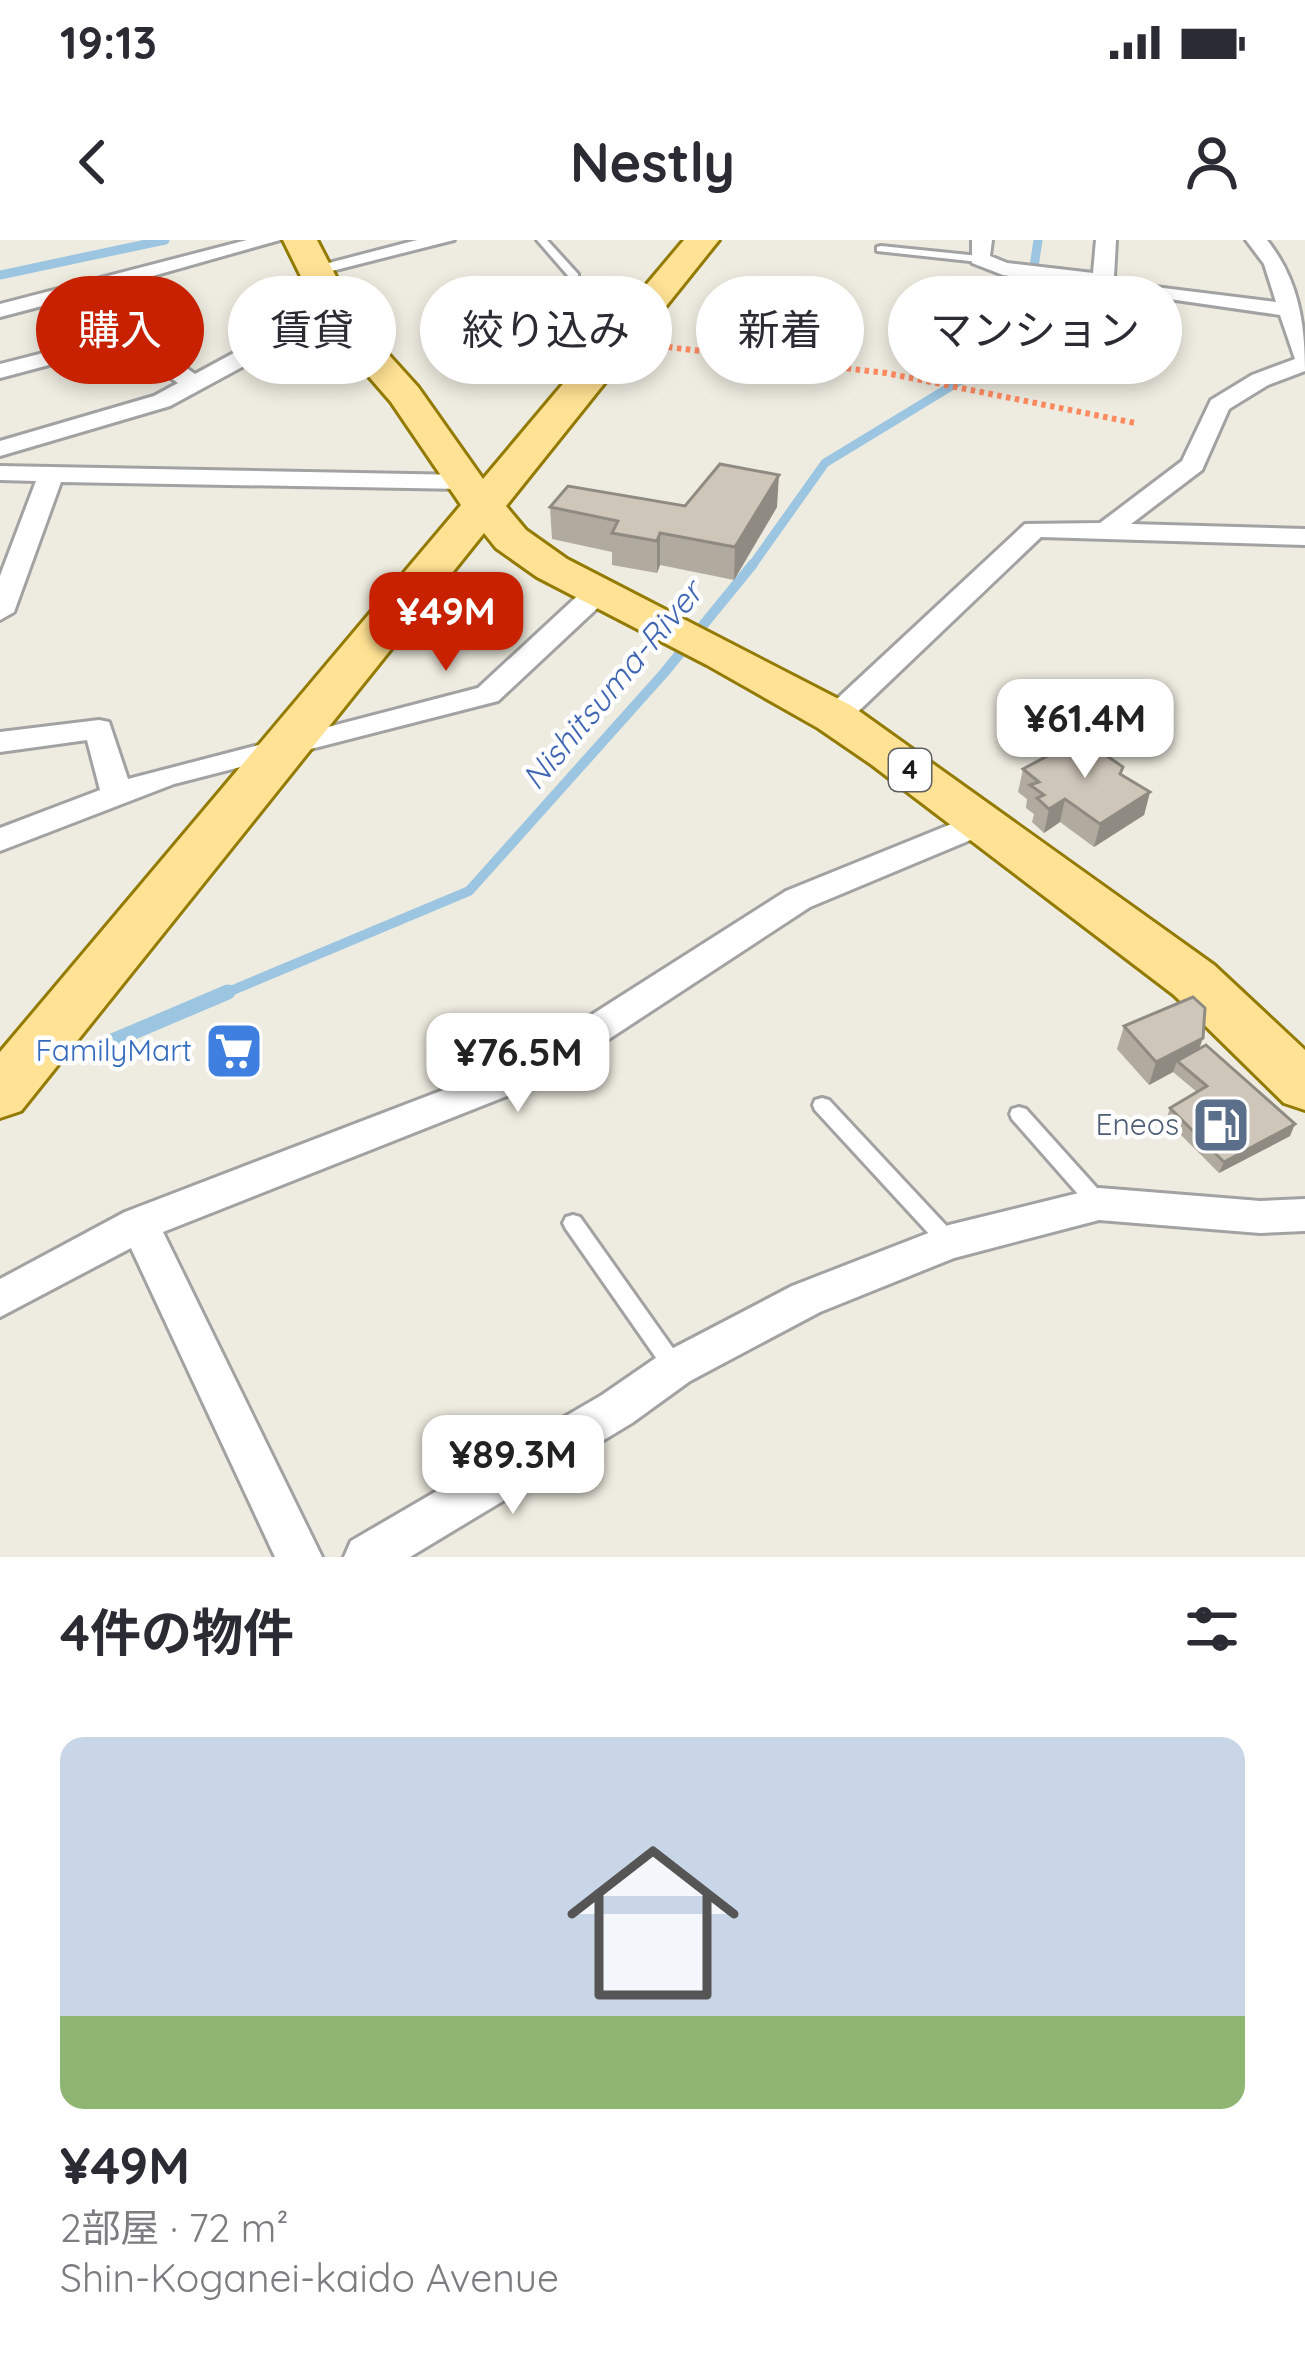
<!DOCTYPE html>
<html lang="ja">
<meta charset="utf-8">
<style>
:root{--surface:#fff;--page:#f2f2f3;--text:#2b2b33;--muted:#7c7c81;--accent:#c72100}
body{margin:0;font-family:Quicksand,"Noto Sans JP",sans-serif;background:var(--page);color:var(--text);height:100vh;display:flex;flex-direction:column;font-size:45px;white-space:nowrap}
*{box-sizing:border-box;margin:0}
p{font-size:39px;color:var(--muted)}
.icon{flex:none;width:66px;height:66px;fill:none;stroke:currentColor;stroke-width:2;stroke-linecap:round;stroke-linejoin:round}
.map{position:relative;height:1317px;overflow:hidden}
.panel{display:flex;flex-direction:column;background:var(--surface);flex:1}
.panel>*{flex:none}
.guide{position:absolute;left:36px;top:36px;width:1233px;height:108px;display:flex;gap:24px}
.price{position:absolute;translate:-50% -102px;padding:0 27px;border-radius:24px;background:#fff;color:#222;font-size:39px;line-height:78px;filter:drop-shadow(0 3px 6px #0008)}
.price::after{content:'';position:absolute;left:50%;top:72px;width:36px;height:27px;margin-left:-18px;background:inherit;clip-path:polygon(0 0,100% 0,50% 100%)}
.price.active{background:var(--accent);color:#fff}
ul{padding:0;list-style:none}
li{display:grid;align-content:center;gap:24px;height:636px;padding:0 60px}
li span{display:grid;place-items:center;height:372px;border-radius:24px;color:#555}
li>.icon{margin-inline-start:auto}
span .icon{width:216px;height:216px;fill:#fffc;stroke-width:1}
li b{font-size:51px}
h2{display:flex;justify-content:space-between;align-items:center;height:144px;padding:0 60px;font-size:51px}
.tag{padding:0 42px;border-radius:54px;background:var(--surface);box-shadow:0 6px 18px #0003;font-size:42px;line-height:108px}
.tag.active{background:var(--accent);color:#fff}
.status{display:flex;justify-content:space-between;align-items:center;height:84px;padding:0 60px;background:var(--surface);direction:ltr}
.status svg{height:33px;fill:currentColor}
header{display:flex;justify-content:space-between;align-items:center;height:156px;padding:0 60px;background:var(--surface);font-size:54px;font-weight:700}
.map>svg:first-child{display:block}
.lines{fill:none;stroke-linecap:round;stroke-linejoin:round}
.stream-far2{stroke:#9bc5e1;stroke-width:9}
.stream-far1{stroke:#9bc5e1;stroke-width:10}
.stream{stroke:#9bc5e1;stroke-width:15}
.service-casing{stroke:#a2a2a2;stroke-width:6}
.minor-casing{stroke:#a2a2a2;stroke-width:6}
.primary-casing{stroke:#937a00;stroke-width:6}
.path{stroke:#ff8a60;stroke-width:6;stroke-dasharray:4.5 4.5;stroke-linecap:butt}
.service{fill:#fff;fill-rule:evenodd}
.minor{fill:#fff;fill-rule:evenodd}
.primary{fill:#ffe294;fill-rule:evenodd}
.wall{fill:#b1aa9f}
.shaded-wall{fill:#908b82}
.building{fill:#cec6b9;stroke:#908b82;stroke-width:3}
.labels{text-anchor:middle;stroke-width:9;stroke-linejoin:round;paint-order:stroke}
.shield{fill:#fff;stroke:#5f5f5f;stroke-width:3}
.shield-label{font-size:27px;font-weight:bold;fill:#1b1b1b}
.shop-label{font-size:30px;fill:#366cbe;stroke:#fff;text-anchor:end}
.service-label{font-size:30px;fill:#4e5e75;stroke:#fff;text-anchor:end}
.water-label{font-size:33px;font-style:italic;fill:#4066b3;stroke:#fff}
</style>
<div class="status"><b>19:13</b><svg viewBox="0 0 49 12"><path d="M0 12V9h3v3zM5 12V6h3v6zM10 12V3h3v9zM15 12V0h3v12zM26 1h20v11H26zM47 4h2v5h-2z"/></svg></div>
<header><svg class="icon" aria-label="back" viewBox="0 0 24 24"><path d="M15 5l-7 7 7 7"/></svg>Nestly<svg class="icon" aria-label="person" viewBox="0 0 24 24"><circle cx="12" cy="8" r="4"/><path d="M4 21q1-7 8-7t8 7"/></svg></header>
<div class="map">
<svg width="1305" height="1317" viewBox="0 0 1305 1317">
<rect width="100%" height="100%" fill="#eeece0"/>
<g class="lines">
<g class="stream-far2">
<polyline points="0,35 165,0"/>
<polyline points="751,327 825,223 1004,114 1024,94 1038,0"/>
</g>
<polyline class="stream-far1" points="221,755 469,651 664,433 753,324"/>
<polyline class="stream" points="110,802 228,752"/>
<g class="service-casing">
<g id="service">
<polygon points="537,0 547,0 578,34 578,38 570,38"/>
<polygon points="881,6 979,16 984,19 979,22 877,11 877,7"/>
<polygon points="822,858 829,860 956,996 959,1002 956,1008 949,1010 942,1008 815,870 813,865 815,860"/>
<polygon points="1019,867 1026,869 1106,958 1109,964 1106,970 1099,972 1092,970 1012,879 1010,874 1012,869"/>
<polygon points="573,975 580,977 682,1121 686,1128 682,1135 675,1138 668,1135 566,989 563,983 566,977"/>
</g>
</g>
<g class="minor-casing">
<g id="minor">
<polygon points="247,0 280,0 82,56 195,134 324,64 340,64 340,74 170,166 0,216 0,201 154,156 178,143 124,105 0,138 0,124 110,96 61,61 0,77 0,64"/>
<polygon points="417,0 454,0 312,36 302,30"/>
<path d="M972 0H992L990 16 1007 23 1093 33 1096 0H1116L1114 37 1123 43 1276 62 1264 24 1246 0H1267C1298 39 1305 82 1305 131L1268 145 1229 169 1202 230 1131 284 1305 289V305L1041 297 845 484H825L820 477 825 470 1025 284 1100 283 1182 221 1211 160 1252 135 1295 119 1280 75 1003 35 972 23Z"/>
<polygon points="0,226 464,235 476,242 464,249 61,242 14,372 0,380 0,336 36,241 0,240"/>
<polygon points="596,346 606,348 610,354 606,360 498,461 174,544 0,611 0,588 100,550 87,500 0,512 0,492 99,480 109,482 128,539 478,448 586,348"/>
<polygon points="981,572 992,575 997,583 992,591 810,667 545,841 163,992 322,1317 275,1317 131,1008 0,1077 0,1039 125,972 519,821 786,651"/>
<polygon points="1099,948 1260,961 1305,959 1305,991 1260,993 1099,980 954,1018 820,1072 690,1141 632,1183 410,1317 344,1317 351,1301 602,1155 660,1115 792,1046 949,985"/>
</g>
</g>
<g class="primary-casing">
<polygon id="primary" points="283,0 317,0 360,83 418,147 483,239 684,0 719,0 506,266 526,290 567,319 852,466 1214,725 1305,810 1305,870 1284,863 1174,755 872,525 818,488 707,425 537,337 496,308 484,293 21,871 0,878 0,812 461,265 391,162 326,87"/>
</g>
<polyline class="path" points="659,106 886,133 1135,183"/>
<use href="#service" class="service"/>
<use href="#minor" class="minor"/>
<use href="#primary" class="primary"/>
</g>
<g class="wall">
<polygon points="685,266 777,267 734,340 660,325 657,333 612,325 612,312 552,299 550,267"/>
<polygon points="1023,529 1121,535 1150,552 1144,575 1094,607 1060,582 1044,593 1032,582 1034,574 1026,568 1027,559 1018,552"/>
<polygon points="1124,786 1199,809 1290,896 1219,933 1166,880 1170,868 1197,852 1173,832 1149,845 1117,809"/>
</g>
<g class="shaded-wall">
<polygon points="779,235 777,267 734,340 735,307"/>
<polygon points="660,293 660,325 657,333 657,301"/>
<polygon points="1150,552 1144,575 1094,607 1100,584"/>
<polygon points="1065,559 1060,582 1044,593 1049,569"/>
<polygon points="1203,798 1195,821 1177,821 1173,832 1149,845 1156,822"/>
<polygon points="1295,884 1290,896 1219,933 1224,922"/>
</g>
<g class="building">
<polygon points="720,224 779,235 735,307 660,293 657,301 612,293 618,281 550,267 568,246 685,266"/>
<polygon points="1081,498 1123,527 1120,534 1150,552 1100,584 1065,559 1049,569 1037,558 1044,555 1030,545 1039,542 1023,529"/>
<polygon points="1193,757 1205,768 1203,798 1156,822 1124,786"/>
<polygon points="1206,805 1295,884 1224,922 1170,868 1207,846 1177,821"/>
</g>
<defs>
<g id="supermarket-square" transform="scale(3)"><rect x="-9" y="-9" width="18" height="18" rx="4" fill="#3f7fe0" stroke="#fff"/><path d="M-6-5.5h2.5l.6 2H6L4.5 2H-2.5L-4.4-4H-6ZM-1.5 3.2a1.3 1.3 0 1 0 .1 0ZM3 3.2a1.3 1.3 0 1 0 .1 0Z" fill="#fff"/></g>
<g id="fuel-square" transform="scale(3)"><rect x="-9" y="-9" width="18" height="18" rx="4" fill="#5c6f8a" stroke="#fff"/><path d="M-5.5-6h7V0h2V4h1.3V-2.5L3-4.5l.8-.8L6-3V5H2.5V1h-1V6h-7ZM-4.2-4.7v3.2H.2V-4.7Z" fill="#fff"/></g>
</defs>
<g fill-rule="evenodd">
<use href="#supermarket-square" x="234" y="811"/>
<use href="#fuel-square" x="1221" y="885"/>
</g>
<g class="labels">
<rect class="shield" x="889" y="509" width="42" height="42" rx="9"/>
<g class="shield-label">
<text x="910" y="539">4</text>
</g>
<g class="shop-label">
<text x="192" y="821">FamilyMart</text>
</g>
<g class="service-label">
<text x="1179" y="895">Eneos</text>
</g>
<g class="water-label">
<text transform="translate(612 445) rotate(-50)" y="12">Nishitsuma-River</text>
</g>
</g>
</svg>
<b class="price active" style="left:446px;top:434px">¥49M</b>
<b class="price" style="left:1085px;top:541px">¥61.4M</b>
<b class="price" style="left:518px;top:875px">¥76.5M</b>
<b class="price" style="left:513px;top:1277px">¥89.3M</b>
<div class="guide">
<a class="tag active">購入</a>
<a class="tag">賃貸</a>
<a class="tag">絞り込み</a>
<a class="tag">新着</a>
<a class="tag">マンション</a>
</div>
</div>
<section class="panel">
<h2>4件の物件<svg class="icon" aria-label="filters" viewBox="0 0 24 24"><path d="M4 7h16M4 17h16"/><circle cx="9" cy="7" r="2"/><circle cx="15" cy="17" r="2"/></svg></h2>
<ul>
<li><span style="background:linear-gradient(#c9d6e8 75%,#8fb573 0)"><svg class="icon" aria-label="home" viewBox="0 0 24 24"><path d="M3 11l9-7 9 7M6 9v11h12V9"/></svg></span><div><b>¥49M</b><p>2部屋 · 72 m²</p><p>Shin-Koganei-kaido Avenue</p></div></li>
</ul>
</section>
